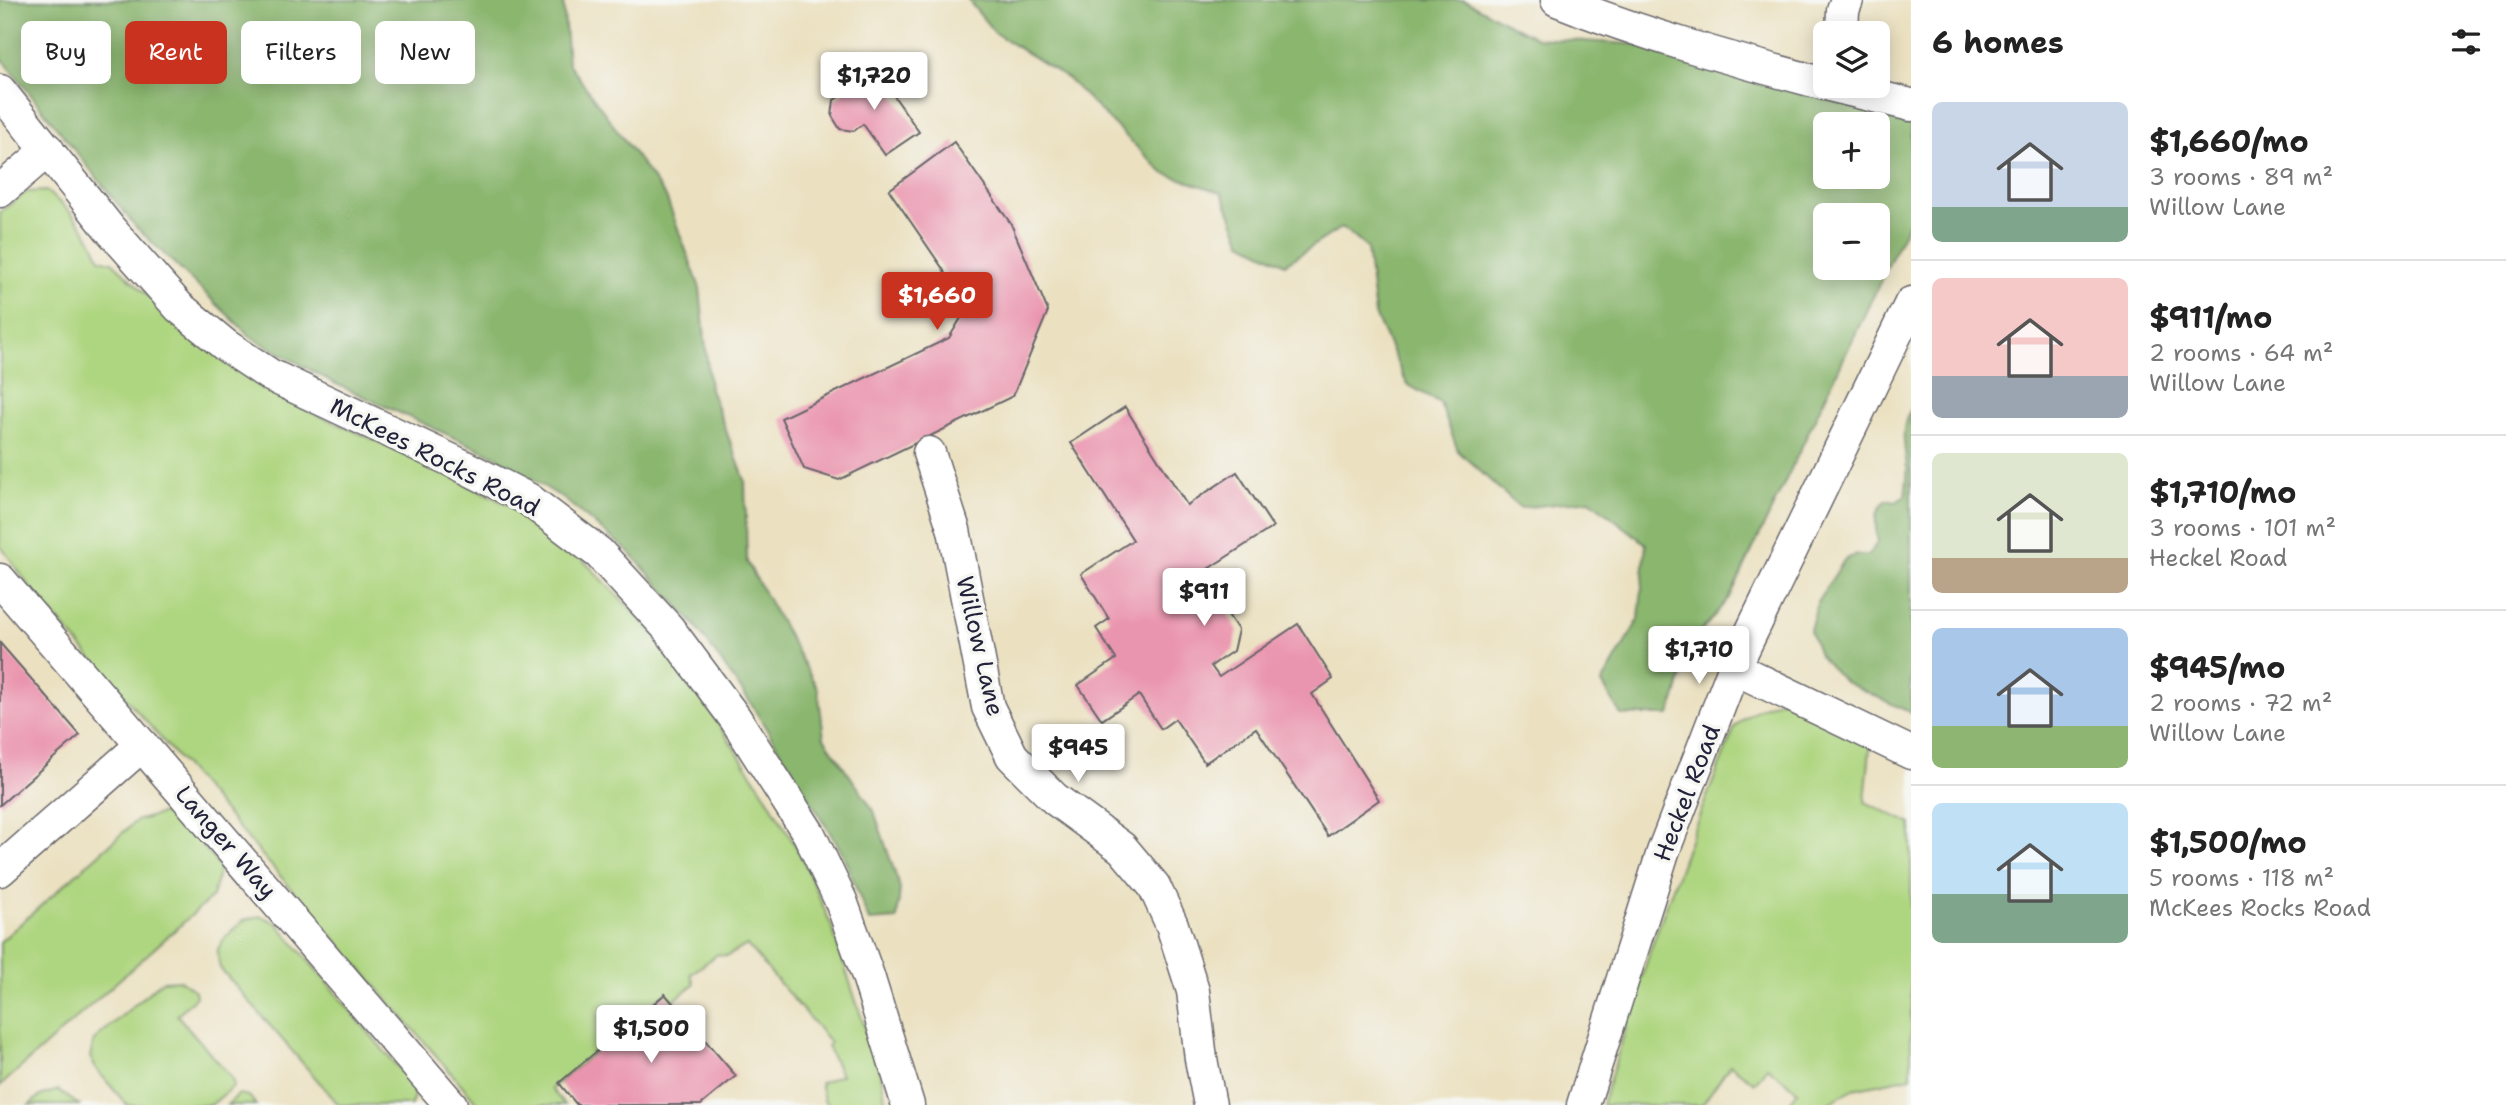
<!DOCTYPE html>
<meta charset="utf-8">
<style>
:root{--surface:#fff;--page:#f6f6f6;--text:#222;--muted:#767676;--line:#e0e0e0;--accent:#c8321e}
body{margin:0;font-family:"Shantell Sans",sans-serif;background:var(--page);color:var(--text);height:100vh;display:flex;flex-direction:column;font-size:26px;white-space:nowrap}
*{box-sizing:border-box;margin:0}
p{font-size:23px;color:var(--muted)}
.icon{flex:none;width:38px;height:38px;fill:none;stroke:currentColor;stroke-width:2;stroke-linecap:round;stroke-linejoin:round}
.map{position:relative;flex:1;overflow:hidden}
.drawer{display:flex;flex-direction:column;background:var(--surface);width:595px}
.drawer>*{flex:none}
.banner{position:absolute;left:21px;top:21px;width:665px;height:63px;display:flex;gap:14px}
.tools{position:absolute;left:1813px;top:21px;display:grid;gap:14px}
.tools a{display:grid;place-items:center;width:77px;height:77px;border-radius:10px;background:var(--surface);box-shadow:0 4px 18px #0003;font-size:35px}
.price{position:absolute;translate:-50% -60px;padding:0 16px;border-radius:7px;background:#fff;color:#222;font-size:23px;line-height:46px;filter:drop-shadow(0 2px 4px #0008)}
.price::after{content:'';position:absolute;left:50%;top:42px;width:21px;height:16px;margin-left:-10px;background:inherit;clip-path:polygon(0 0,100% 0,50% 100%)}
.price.selected{background:var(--accent);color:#fff}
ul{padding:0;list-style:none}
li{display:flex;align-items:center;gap:21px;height:175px;padding:0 21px}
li+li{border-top:2px solid var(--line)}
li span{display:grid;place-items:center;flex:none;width:196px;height:140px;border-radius:10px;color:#555}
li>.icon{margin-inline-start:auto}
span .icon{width:84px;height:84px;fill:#fffc;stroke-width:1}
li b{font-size:30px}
h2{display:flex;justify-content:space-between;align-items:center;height:84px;padding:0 21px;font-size:30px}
.pill{padding:0 24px;border-radius:10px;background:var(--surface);box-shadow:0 4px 18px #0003;font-size:24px;line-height:63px}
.pill.selected{background:var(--accent);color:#fff}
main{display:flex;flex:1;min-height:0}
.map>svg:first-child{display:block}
.green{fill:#aed57f;stroke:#687c5d;stroke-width:2}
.forest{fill:#8ab66e;stroke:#566c54;stroke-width:2;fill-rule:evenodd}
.building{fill:#ea95af}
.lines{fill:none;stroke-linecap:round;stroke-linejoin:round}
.minor-casing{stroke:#68656a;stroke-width:35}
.minor{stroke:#fff;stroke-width:32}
.labels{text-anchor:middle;stroke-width:7;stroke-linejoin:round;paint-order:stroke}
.street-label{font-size:24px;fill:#22223b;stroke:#f6f6f2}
</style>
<main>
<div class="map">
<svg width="1911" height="1105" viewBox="0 0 1911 1105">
<rect width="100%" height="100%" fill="#f6f6f2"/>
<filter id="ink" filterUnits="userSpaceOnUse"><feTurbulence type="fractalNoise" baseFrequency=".0143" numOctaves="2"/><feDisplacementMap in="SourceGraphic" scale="14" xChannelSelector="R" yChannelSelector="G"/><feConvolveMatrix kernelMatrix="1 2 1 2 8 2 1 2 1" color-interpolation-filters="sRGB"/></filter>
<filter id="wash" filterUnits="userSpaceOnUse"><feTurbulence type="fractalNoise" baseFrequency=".00686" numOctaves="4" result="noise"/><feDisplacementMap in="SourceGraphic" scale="28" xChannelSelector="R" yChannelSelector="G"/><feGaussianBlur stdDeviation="1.57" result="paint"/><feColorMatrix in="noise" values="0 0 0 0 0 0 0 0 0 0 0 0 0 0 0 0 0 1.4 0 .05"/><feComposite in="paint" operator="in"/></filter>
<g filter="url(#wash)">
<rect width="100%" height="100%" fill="#ebe1c1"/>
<g class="green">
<path d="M46 191C71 210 89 230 100 259L112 262 191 336 291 403 411 456 520 511 583 560 663 642 762 789 802 857 831 925 882 1080 886 1105H829L824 1100 820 1083 841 1075 827 1046 830 1042 747 945 727 956 718 954 691 974 694 984 672 1002 664 994 551 1089 565 1105H479L32 590 0 545V212L27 192Z"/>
<path d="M1787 698 1871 738 1865 802 1911 824V1077L1853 1089 1826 1105H1788L1798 1091 1767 1067 1755 1083 1730 1065 1702 1105H1602L1651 948 1692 834 1735 727C1749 711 1767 705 1787 698Z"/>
<polygon points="175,810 220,868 212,897 0,1086 0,942 136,821"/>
<polygon points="261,916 277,923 416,1089 411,1105 339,1105 220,968 217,952 222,941 244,920"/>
<polygon points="180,980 195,991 196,997 177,1015 232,1078 234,1086 211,1105 127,1105 96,1069 90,1057 94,1040 162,981"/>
<polygon points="58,1090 79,1105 29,1105 40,1096"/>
<polygon points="239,1094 249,1096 256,1105 227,1105"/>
</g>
<g class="forest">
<polygon points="0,0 563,0 568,63 666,197 700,288 710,389 745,480 747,562 818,689 824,738 874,811 900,888 897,919 869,921 842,852 750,702 694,624 629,552 564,499 497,457 334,383 251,337 136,227 0,56"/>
<path d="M968 0H1464L1536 38 1646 45 1909 123 1911 127V217L1731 595 1692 643 1670 715H1621L1602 683 1639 619 1646 544 1590 500 1520 508 1458 451 1440 403 1407 384 1375 315 1367 248 1342 227 1285 264 1242 242 1222 193 1163 173 1067 78 995 33ZM1825 124H1878V177H1825ZM1825 215H1878V268H1825Z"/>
<path d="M1911 409V713L1845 682 1819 655 1810 630 1818 601 1845 559 1857 555H1868L1878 542C1875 525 1873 514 1886 500L1896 502 1905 496C1906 487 1908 477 1907 468 1905 446 1899 429 1911 409Z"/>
</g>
<g id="blocks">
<g class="building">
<polygon points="874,67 919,132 885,155 863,124 854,131 840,129 832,116 834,100 843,94 841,90"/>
<polygon points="954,142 1011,224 1048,311 1013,396 839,480 804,469 781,418 949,338 964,313 943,269 889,190"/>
<polygon points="1125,407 1187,505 1237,472 1273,527 1166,596 1174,608 1195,594 1221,604 1238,630 1233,651 1211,666 1219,677 1298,624 1333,679 1312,694 1379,800 1328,836 1256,728 1205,763 1175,719 1161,729 1139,695 1102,720 1078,685 1116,659 1096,628 1109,619 1081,574 1133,540 1071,443"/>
<polygon points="0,643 80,735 0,805"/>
<polygon points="665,994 736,1076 701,1105 577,1105 559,1083"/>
</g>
</g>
</g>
<g filter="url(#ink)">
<use href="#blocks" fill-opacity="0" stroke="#68656a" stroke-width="2"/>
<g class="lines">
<g class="minor-casing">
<g id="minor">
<path d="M1557 0C1644 35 1734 60 1825 84"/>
<polyline points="1842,33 1843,10 1847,0"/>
<polyline points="1833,86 1911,105"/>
<polyline points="0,91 109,228 179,307 225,345 270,375 457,463 528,499 599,553 668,628 735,718 809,834 841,901 868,976 908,1105"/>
<polyline points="0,191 48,150"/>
<polyline points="929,453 954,530 988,707 1012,756 1055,799 1122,848 1154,886 1172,925 1193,991 1201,1059 1210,1105"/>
<polyline points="0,580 451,1105"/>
<polyline points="1734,668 1911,753"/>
<polyline points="0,870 142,745"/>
<polyline points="1583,1105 1663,852 1734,668 1911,303"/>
</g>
</g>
<use href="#minor" class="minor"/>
</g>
</g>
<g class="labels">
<g class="street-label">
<text transform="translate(435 457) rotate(27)" y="8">McKees Rocks Road</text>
<text transform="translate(980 646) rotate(77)" y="8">Willow Lane</text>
<text transform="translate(1687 793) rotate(-69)" y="8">Heckel Road</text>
<text transform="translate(226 842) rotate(49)" y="8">Langer Way</text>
</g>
</g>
</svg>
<div class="tools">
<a><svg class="icon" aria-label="layers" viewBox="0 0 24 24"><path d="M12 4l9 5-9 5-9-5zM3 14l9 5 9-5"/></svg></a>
<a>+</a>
<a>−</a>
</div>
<b class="price" style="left:874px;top:112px">$1,720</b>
<b class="price selected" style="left:937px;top:332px">$1,660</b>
<b class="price" style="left:1204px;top:628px">$911</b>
<b class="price" style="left:1699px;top:686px">$1,710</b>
<b class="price" style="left:1078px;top:784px">$945</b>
<b class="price" style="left:651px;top:1065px">$1,500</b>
<div class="banner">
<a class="pill">Buy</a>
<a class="pill selected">Rent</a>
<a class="pill">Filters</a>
<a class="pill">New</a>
</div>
</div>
<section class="drawer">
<h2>6 homes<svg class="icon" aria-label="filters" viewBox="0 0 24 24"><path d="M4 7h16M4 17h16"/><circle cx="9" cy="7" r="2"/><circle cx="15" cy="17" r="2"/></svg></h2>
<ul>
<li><span style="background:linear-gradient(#c9d6e8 75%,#7fa58c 0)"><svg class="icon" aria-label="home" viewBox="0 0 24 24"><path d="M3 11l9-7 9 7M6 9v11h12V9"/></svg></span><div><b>$1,660/mo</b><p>3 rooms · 89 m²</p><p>Willow Lane</p></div></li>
<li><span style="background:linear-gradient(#f6c9c9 70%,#9aa5b1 0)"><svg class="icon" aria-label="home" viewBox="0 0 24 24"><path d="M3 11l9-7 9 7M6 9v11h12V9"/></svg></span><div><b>$911/mo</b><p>2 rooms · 64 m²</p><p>Willow Lane</p></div></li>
<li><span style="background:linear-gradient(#dfe7d0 75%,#b9a48a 0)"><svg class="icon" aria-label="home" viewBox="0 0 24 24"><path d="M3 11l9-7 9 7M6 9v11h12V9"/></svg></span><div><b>$1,710/mo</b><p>3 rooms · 101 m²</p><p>Heckel Road</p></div></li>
<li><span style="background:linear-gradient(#a9c7e8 70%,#8fb573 0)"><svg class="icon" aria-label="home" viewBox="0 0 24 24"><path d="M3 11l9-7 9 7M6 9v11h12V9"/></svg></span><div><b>$945/mo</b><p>2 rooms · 72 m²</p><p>Willow Lane</p></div></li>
<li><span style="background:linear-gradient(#bfe0f5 65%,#7fa58c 0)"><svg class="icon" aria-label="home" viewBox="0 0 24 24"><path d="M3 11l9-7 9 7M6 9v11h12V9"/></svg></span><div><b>$1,500/mo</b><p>5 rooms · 118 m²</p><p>McKees Rocks Road</p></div></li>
</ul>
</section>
</main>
